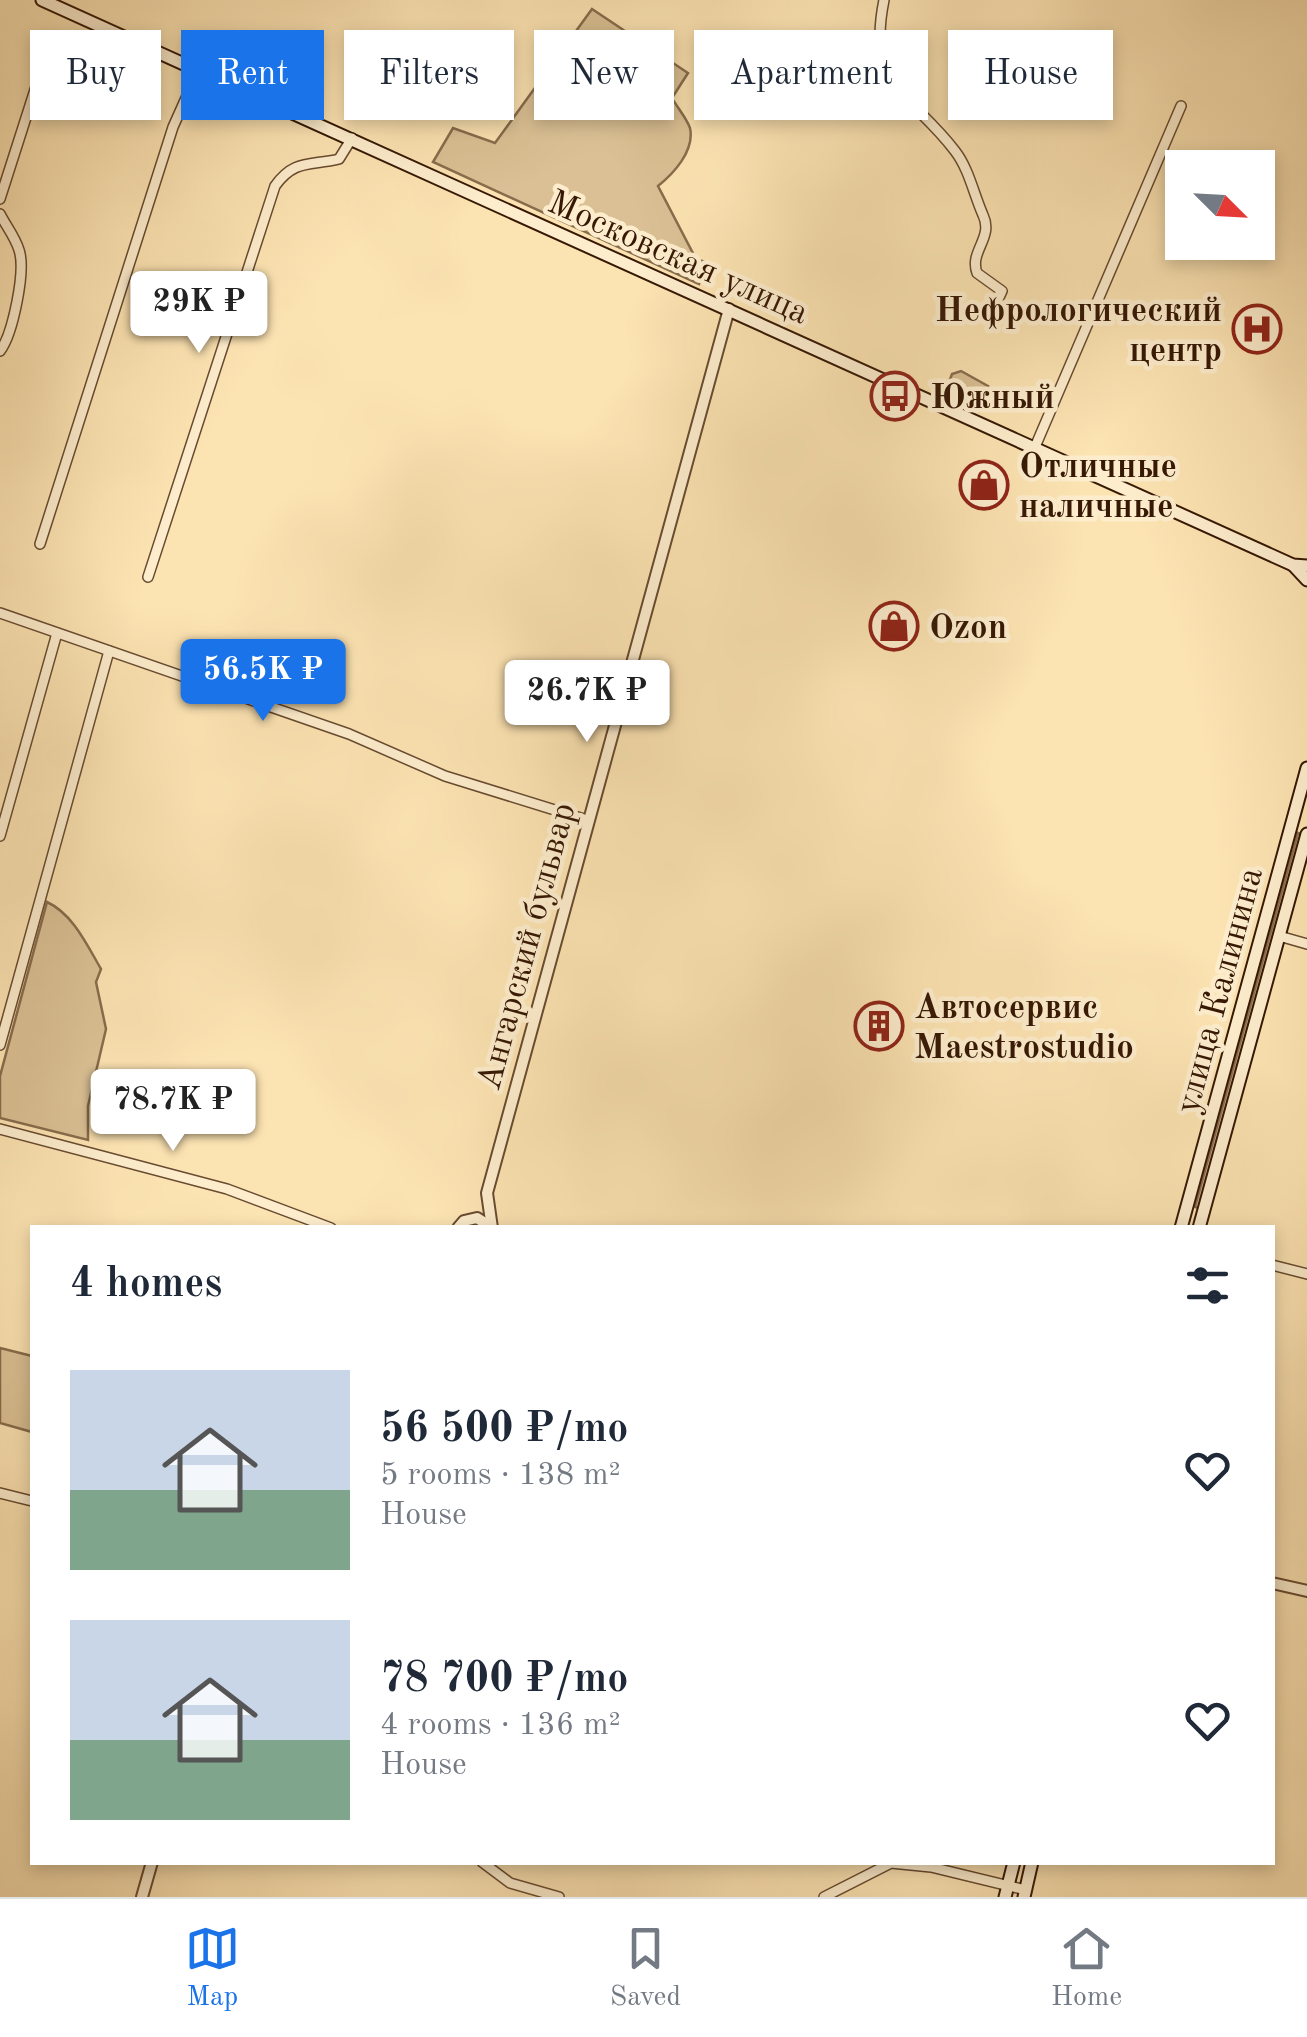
<!DOCTYPE html>
<meta charset="utf-8">
<style>
:root{--surface:#fff;--page:#f2f2f3;--text:#1f2937;--muted:#747a83;--line:#e0e1e3;--accent:#1a73e8}
body{margin:0;font-family:"Old Standard TT",serif;background:var(--page);color:var(--text);height:100vh;display:flex;flex-direction:column;font-size:38px;white-space:nowrap}
*{box-sizing:border-box;margin:0}
p{font-size:32px;color:var(--muted)}
.icon{flex:none;width:55px;height:55px;fill:none;stroke:currentColor;stroke-width:2;stroke-linecap:round;stroke-linejoin:round}
.map{position:relative;flex:1;overflow:hidden}
.side{position:absolute;left:30px;top:1225px;width:1245px;height:640px;display:flex;flex-direction:column;background:var(--surface);border-radius:0px;box-shadow:0 5px 15px #0003}
.side>*{flex:none}
.banner{position:absolute;left:30px;top:30px;width:1248px;height:90px;display:flex;gap:20px}
.needle{width:65px;rotate:114deg}
.buttons{position:absolute;left:1165px;top:150px;display:grid;gap:20px}
.buttons a{display:grid;place-items:center;width:110px;height:110px;border-radius:0px;background:var(--surface);box-shadow:0 5px 15px #0003;font-size:50px}
.price{position:absolute;translate:-50% -85px;padding:0 22px;border-radius:10px;background:#fff;color:#222;font-size:32px;line-height:65px;filter:drop-shadow(0 2px 5px #0008)}
.price::after{content:'';position:absolute;left:50%;top:60px;width:30px;height:22px;margin-left:-15px;background:inherit;clip-path:polygon(0 0,100% 0,50% 100%)}
.price.active{background:var(--accent);color:#fff}
ul{padding:0;list-style:none}
li{display:flex;align-items:center;gap:30px;height:250px;padding:0 40px}
li span{display:grid;place-items:center;flex:none;width:280px;height:200px;border-radius:0px;color:#555}
li>.icon{margin-inline-start:auto}
span .icon{width:120px;height:120px;fill:#fffc;stroke-width:1}
li b{font-size:42px}
h2{display:flex;justify-content:space-between;align-items:center;height:120px;padding:0 40px;font-size:42px}
.chip{padding:0 35px;border-radius:0px;background:var(--surface);box-shadow:0 5px 15px #0003;font-size:35px;line-height:90px}
.chip.active{background:var(--accent);color:#fff}
.dock{display:flex;justify-content:space-around;align-items:center;height:140px;border-top:2px solid var(--line);background:var(--surface);font-size:28px;color:var(--muted)}
.dock a{display:grid;justify-items:center;gap:5px}
.dock .active{color:var(--accent)}
.map>svg:first-child{display:block}
.green{fill:#dac094;stroke:#886c4c;stroke-width:2.5}
.lines{fill:none;stroke-linecap:round;stroke-linejoin:round}
.minor-casing{stroke:#684b30;stroke-width:12}
.tertiary-casing{stroke:#684b30;stroke-width:14}
.secondary-casing{stroke:#361804;stroke-width:15}
.minor{stroke:#fdedcd;stroke-width:9}
.tertiary{stroke:#fdedcd;stroke-width:10}
.secondary{stroke:#fdedcd;stroke-width:11}
.labels{text-anchor:middle;stroke-width:9;stroke-linejoin:round;paint-order:stroke}
.street-label{font-size:35px;fill:#361804;stroke:#fdedcd}
.poi-label{font-size:35px;font-weight:bold;fill:#361804;stroke:#fdedcd;text-anchor:start}
</style>
<div class="map">
<svg width="1307" height="1897" viewBox="0 0 1307 1897">
<rect width="100%" height="100%" fill="#fce3b2"/>
<filter id="stains"><feTurbulence type="fractalNoise" baseFrequency=".002" numOctaves="4"/><feColorMatrix values="0 0 0 0 .2 0 0 0 0 .09 0 0 0 0 .02 0 0 0 .5 -.17"/></filter>
<radialGradient id="worn" r=".72"><stop offset=".6" stop-color="#630" stop-opacity="0"/><stop offset="1" stop-color="#630" stop-opacity=".3"/></radialGradient>
<g class="green">
<path d="M592 9 688 73 672 98C677 107 687 119 690 128 695 151 673 174 658 186L696 259 708 263 699 284 433 162 453 128 495 143Z"/>
<polygon points="961,371 988,386 979,411 944,396 952,374"/>
<polygon points="1298,833 1303,835 1201,1209 1195,1207"/>
<path d="M47 902C73 914 87 945 101 969L96 982 106 1029 88 1106V1140L0 1118V1076Z"/>
<polygon points="0,1348 32,1356 32,1432 0,1423"/>
</g>
<g class="lines">
<g class="minor-casing">
<g id="minor">
<path d="M884 0C866 88 911 93 955 151 969 169 974 195 983 215 994 238 969 251 977 273L1002 291 991 315"/>
<polyline points="0,199 40,74"/>
<path d="M0 214C6 226 15 237 19 250 26 270 13 334 0 351"/>
<polyline points="1035,447 1181,106"/>
<polyline points="40,544 173,127 199,69"/>
<path d="M148 577 275 186C294 159 310 166 339 159L352 138"/>
<polyline points="0,613 349,734 445,776 587,820"/>
<polyline points="0,836 57,633"/>
<polyline points="1279,936 1307,944"/>
<polyline points="0,1045 109,651"/>
<polyline points="0,1129 227,1189 331,1228"/>
<polyline points="1272,1265 1307,1274"/>
<polyline points="0,1493 32,1501"/>
<polyline points="482,1862 510,1883 559,1897"/>
<polyline points="824,1897 891,1863 931,1867 1026,1890"/>
</g>
</g>
<g class="tertiary-casing">
<g id="tertiary">
<polyline points="458,1228 464,1221 477,1218 491,1227"/>
<polyline points="492,1228 487,1193 729,309"/>
<polyline points="1272,1583 1307,1591"/>
<polyline points="142,1897 152,1862"/>
</g>
</g>
<g class="secondary-casing">
<g id="secondary">
<polyline points="42,0 1293,565 1307,566"/>
<polyline points="1293,565 1307,580"/>
<polyline points="1181,1228 1307,768"/>
<polyline points="1199,1228 1307,834"/>
<polyline points="1005,1897 1014,1862"/>
<polyline points="1024,1897 1032,1862"/>
</g>
</g>
<use href="#minor" class="minor"/>
<use href="#tertiary" class="tertiary"/>
<use href="#secondary" class="secondary"/>
</g>
<defs>
<g id="hospital-ring" transform="scale(2.5)"><circle r="9.5" fill="#fdedcd" stroke="#8f2418" stroke-width="1.5"/><path d="M-5-5h3v3.5h4V-5h3V5h-3V1.5h-4V5h-3Z" fill="#8f2418"/></g>
<g id="bus-ring" transform="scale(2.5)"><circle r="9.5" fill="#fdedcd" stroke="#8f2418" stroke-width="1.5"/><path d="M-5-6H5V4H4V6H2V4H-2V6H-4V4H-5ZM-3.5-4V0h7V-4ZM-3.5 1.2v1.5H-2V1.2ZM2 1.2v1.5H3.5V1.2Z" fill="#8f2418"/></g>
<g id="shop-ring" transform="scale(2.5)"><circle r="9.5" fill="#fdedcd" stroke="#8f2418" stroke-width="1.5"/><path d="M-5-2.5h2.3a2.7 3.5 0 0 1 5.4 0H5L5.5 6h-11ZM-1.5-2.5h3a1.5 2.3 0 0 0-3 0Z" fill="#8f2418"/></g>
<g id="building-ring" transform="scale(2.5)"><circle r="9.5" fill="#fdedcd" stroke="#8f2418" stroke-width="1.5"/><path d="M-4-6H4V6H1V3H-1V6H-4ZM-2.5-4.3h1.7v1.8h-1.7ZM.8-4.3h1.7v1.8H.8ZM-2.5-1h1.7V.8h-1.7ZM.8-1h1.7V.8H.8Z" fill="#8f2418"/></g>
</defs>
<g fill-rule="evenodd">
<use href="#hospital-ring" x="1257" y="329"/>
<use href="#bus-ring" x="895" y="396"/>
<use href="#shop-ring" x="984" y="485"/>
<use href="#shop-ring" x="894" y="626"/>
<use href="#building-ring" x="879" y="1026"/>
</g>
<g class="labels">
<g class="street-label">
<text transform="translate(679 256) rotate(24)" y="12">Московская улица</text>
<text transform="translate(525 946) rotate(-75)" y="12">Ангарский бульвар</text>
<text transform="translate(1218 990) rotate(-75)" y="12">улица Калинина</text>
</g>
<g class="poi-label">
<text x="1222" y="321" text-anchor="end">Нефрологический<tspan x="1222" dy="40">центр</tspan></text>
<text x="930" y="408">Южный</text>
<text x="1019" y="477">Отличные<tspan x="1019" dy="40">наличные</tspan></text>
<text x="929" y="638">Ozon</text>
<text x="914" y="1018">Автосервис<tspan x="914" dy="40">Maestrostudio</tspan></text>
</g>
</g>
<rect width="100%" height="100%" filter="url(#stains)"/>
<rect width="100%" height="100%" fill="url(#worn)"/>
</svg>
<div class="buttons">
<a><svg class="needle" viewBox="-14 -14 28 28"><path d="M0-13l5 13h-10z" fill="#e53935"/><path d="M0 13l5-13h-10z" fill="#747a83"/></svg></a>
</div>
<b class="price" style="left:199px;top:356px">29K ₽</b>
<b class="price active" style="left:263px;top:724px">56.5K ₽</b>
<b class="price" style="left:587px;top:745px">26.7K ₽</b>
<b class="price" style="left:173px;top:1154px">78.7K ₽</b>
<div class="banner">
<a class="chip">Buy</a>
<a class="chip active">Rent</a>
<a class="chip">Filters</a>
<a class="chip">New</a>
<a class="chip">Apartment</a>
<a class="chip">House</a>
</div>
<section class="side">
<h2>4 homes<svg class="icon" aria-label="filters" viewBox="0 0 24 24"><path d="M4 7h16M4 17h16"/><circle cx="9" cy="7" r="2"/><circle cx="15" cy="17" r="2"/></svg></h2>
<ul>
<li><span style="background:linear-gradient(#c9d6e8 60%,#7fa58c 0)"><svg class="icon" aria-label="home" viewBox="0 0 24 24"><path d="M3 11l9-7 9 7M6 9v11h12V9"/></svg></span><div><b>56 500 ₽/mo</b><p>5 rooms · 138 m²</p><p>House</p></div><svg class="icon" aria-label="heart" viewBox="0 0 24 24"><path d="M12 20l-8-8c-3-5 5-10 8-4 3-6 11-1 8 4z"/></svg></li>
<li><span style="background:linear-gradient(#c9d6e8 60%,#7fa58c 0)"><svg class="icon" aria-label="home" viewBox="0 0 24 24"><path d="M3 11l9-7 9 7M6 9v11h12V9"/></svg></span><div><b>78 700 ₽/mo</b><p>4 rooms · 136 m²</p><p>House</p></div><svg class="icon" aria-label="heart" viewBox="0 0 24 24"><path d="M12 20l-8-8c-3-5 5-10 8-4 3-6 11-1 8 4z"/></svg></li>
</ul>
</section>
</div>
<nav class="dock">
<a class="active"><svg class="icon" aria-label="map" viewBox="0 0 24 24"><path d="M3 6l6-2 6 2 6-2v14l-6 2-6-2-6 2zM9 4v14M15 6v14"/></svg>Map</a>
<a><svg class="icon" aria-label="saved" viewBox="0 0 24 24"><path d="M7 4h10v16l-5-4-5 4z"/></svg>Saved</a>
<a><svg class="icon" aria-label="home" viewBox="0 0 24 24"><path d="M3 11l9-7 9 7M6 9v11h12V9"/></svg>Home</a>
</nav>
